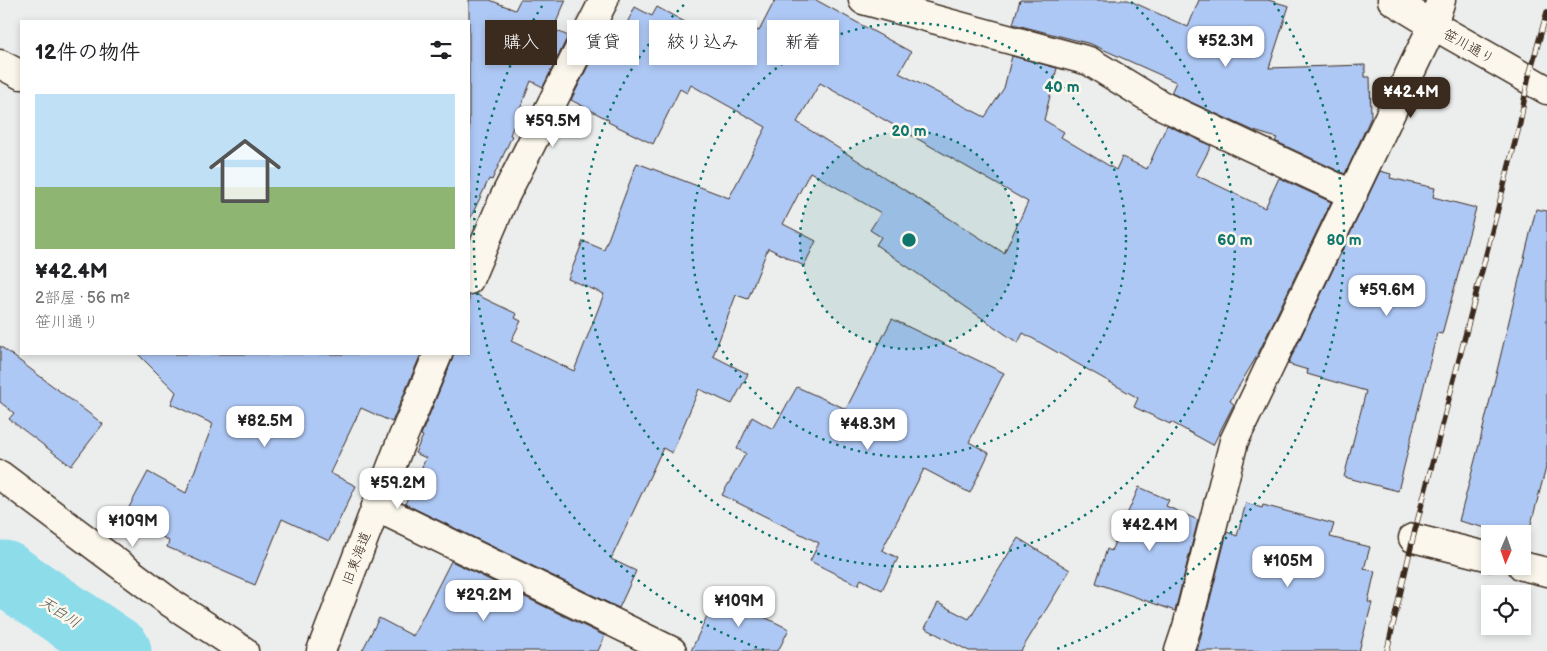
<!DOCTYPE html>
<html lang="ja">
<meta charset="utf-8">
<style>
:root{--surface:#fff;--page:#f2f2f2;--text:#202124;--muted:#757577;--accent:#3b2a1e}
body{margin:0;font-family:"Balsamiq Sans","Klee One",sans-serif;background:var(--page);color:var(--text);height:100vh;display:flex;flex-direction:column;font-size:19px;white-space:nowrap}
*{box-sizing:border-box;margin:0}
p{font-size:16px;color:var(--muted)}
.icon{flex:none;width:28px;height:28px;fill:none;stroke:currentColor;stroke-width:2;stroke-linecap:round;stroke-linejoin:round}
.map{position:relative;flex:1;overflow:hidden}
.panel{position:absolute;left:20px;top:20px;width:450px;height:335px;display:flex;flex-direction:column;background:var(--surface);border-radius:0px;box-shadow:0 2px 8px #0003}
.panel>*{flex:none}
.guide{position:absolute;left:485px;top:20px;width:475px;height:45px;display:flex;gap:10px}
.needle{width:32px;rotate:182deg}
.fabs{position:absolute;left:1481px;top:525px;display:grid;gap:10px}
.fabs a{display:grid;place-items:center;width:50px;height:50px;border-radius:0px;background:var(--surface);box-shadow:0 2px 8px #0003;font-size:25px}
.price{position:absolute;translate:-50% -42px;padding:0 11px;border-radius:10px;background:#fff;color:#222;font-size:16px;line-height:32px;filter:drop-shadow(0 1px 2px #0008)}
.price::after{content:'';position:absolute;left:50%;top:30px;width:15px;height:11px;margin-left:-8px;background:inherit;clip-path:polygon(0 0,100% 0,50% 100%)}
.price.active{background:var(--accent);color:#fff}
ul{padding:0;list-style:none}
li{display:grid;align-content:center;gap:10px;height:265px;padding:0 15px}
li span{display:grid;place-items:center;height:155px;border-radius:0px;color:#555}
li>.icon{margin-inline-start:auto}
span .icon{width:90px;height:90px;fill:#fffc;stroke-width:1}
li b{font-size:21px}
h2{display:flex;justify-content:space-between;align-items:center;height:60px;padding:0 15px;font-size:21px}
.tag{padding:0 18px;border-radius:0px;background:var(--surface);box-shadow:0 2px 8px #0003;font-size:18px;line-height:45px}
.tag.active{background:var(--accent);color:#fff}
.map>svg:first-child{display:block}
.lines{fill:none;stroke-linecap:round;stroke-linejoin:round}
.river{stroke:#8ddcea;stroke-width:65}
.building{fill:#aec8f5;stroke:#3b2a1e;fill-rule:evenodd}
.street-casing{stroke:#3b2a1e;stroke-width:31}
.secondary-casing{stroke:#3b2a1e;stroke-width:31}
.street{stroke:#fbf7ec;stroke-width:28}
.secondary{stroke:#fbf7ec;stroke-width:28}
.rail-casing{stroke:#3b2a1e;stroke-width:5.5}
.rail{stroke:#fbf7ec;stroke-width:4;stroke-dasharray:11;stroke-linecap:butt}
.ring{fill:none;stroke:#0f766e;stroke-width:2.5;stroke-dasharray:2.5 5}
.labels{text-anchor:middle;stroke-width:5;stroke-linejoin:round;paint-order:stroke}
.street-label{font-size:14px;fill:#3b2a1e;stroke:#fbf7ec}
.water-label{font-size:15px;font-style:italic;fill:#505651;stroke:#fbf7ec}
.centre{fill:#0f766e;stroke:#fbf7ec;stroke-width:2.5}
.ring-label{font-size:15px;text-anchor:middle;font-weight:bold;fill:#0f766e;stroke:#fbf7ec;stroke-width:5;stroke-linejoin:round;paint-order:stroke}
</style>
<div class="map">
<svg width="1547" height="651" viewBox="0 0 1547 651">
<rect width="100%" height="100%" fill="#eceeee"/>
<filter id="ink" filterUnits="userSpaceOnUse"><feTurbulence type="fractalNoise" baseFrequency=".02" numOctaves="2"/><feDisplacementMap in="SourceGraphic" scale="10" xChannelSelector="R" yChannelSelector="G"/><feConvolveMatrix kernelMatrix="1 2 1 2 8 2 1 2 1" color-interpolation-filters="sRGB"/></filter>
<g filter="url(#ink)">
<g class="lines">
<polyline class="river" points="0,573 4,573 119,651"/>
</g>
<g class="building">
<polygon points="469,0 490,0 515,10 520,0 566,0 553,29 568,36 543,87 531,81 510,135 512,136 492,180 489,179 469,221"/>
<path d="M775 0H816L911 52 899 73 985 117 1004 88 1012 56 1057 68 1044 120 1064 132 1061 137 1116 170 1122 157 1147 169 1167 125 1211 146 1196 175 1265 208 1279 178 1331 202 1257 356 1230 401 1234 404 1213 445 1171 422 1170 424 1134 407 1138 398 1023 333 1018 343 876 245 881 237 870 230 881 213 810 172 783 224 816 241 804 266 768 248 748 299 736 295 713 356 748 374 732 404 699 389 672 453 663 448 611 559 636 571 619 608 405 504 426 458 415 453 423 436 421 435 452 360 453 354H469V295L475 294 517 314 515 318 521 321 511 341 574 371 604 294 568 279 583 241 604 250 637 163 729 198 766 127 691 85 687 93 680 89 653 144 608 122 609 120 571 100 596 50 610 57 635 7 652 16 657 7 743 53 756 30 759 31ZM820 83 1028 202 1004 253 797 122Z"/>
<polygon points="1020,0 1128,0 1188,27 1199,0 1268,0 1289,6 1269,68 1365,65 1365,77 1370,77 1371,117 1345,174 1275,141 1277,138 1254,131 1171,93 1176,82 1091,44 1013,24"/>
<polygon points="1380,171 1391,174 1390,178 1435,188 1433,197 1476,208 1442,334 1437,333 1398,491 1344,477 1366,391 1307,374 1308,370 1288,364"/>
<polygon points="1536,209 1547,211 1547,464 1527,539 1522,537 1522,534 1509,534 1459,521 1480,441"/>
<polygon points="892,319 1004,373 969,442 989,453 970,493 924,469 882,550 898,558 882,590 861,579 858,585 810,561 819,543 722,495 746,453 737,449 752,417 773,429 797,387 846,409"/>
<polygon points="0,346 103,424 71,466 9,419 14,413 0,402"/>
<polygon points="138,354 421,354 392,422 361,408 330,473 356,486 329,541 282,519 255,585 167,547 169,541 126,513 148,472 186,493 213,424 171,404 176,392"/>
<polygon points="1139,487 1169,500 1166,506 1198,520 1175,611 1096,583 1107,549 1111,551"/>
<polygon points="1246,503 1262,508 1263,505 1334,524 1330,537 1370,547 1364,569 1375,571 1368,602 1372,603 1359,651 1197,651 1227,532 1237,536"/>
<polygon points="1018,538 1070,570 1021,651 969,651 925,628 938,603 969,619"/>
<polygon points="451,561 605,636 598,651 362,651 379,618 413,636"/>
<polygon points="725,589 764,608 760,615 789,629 778,651 691,651 707,616 712,618"/>
</g>
<g class="lines">
<g class="street-casing">
<g id="street">
<polyline points="863,0 1089,61 1161,105 1353,195"/>
<polyline points="0,64 21,75"/>
<polyline points="469,280 504,198 604,0"/>
<polyline points="0,475 171,603 244,651"/>
<polyline points="376,507 672,651"/>
<polyline points="1413,538 1490,557"/>
<polyline points="1522,566 1547,572"/>
<polyline points="321,651 400,444 438,354"/>
<polyline points="1179,651 1187,627 1234,441 1433,25 1441,0"/>
</g>
</g>
<g class="secondary-casing">
<polyline id="secondary" points="1392,0 1433,25 1547,90"/>
</g>
<use href="#street" class="street"/>
<use href="#secondary" class="secondary"/>
<g class="rail-casing">
<polyline id="rail" points="1387,651 1413,538 1520,123 1528,79 1547,12"/>
</g>
<use href="#rail" class="rail"/>
</g>
</g>
<circle cx="909" cy="240" r="109" fill="#0f766e" fill-opacity=".12"/>
<g class="ring">
<circle cx="909" cy="240" r="109"/>
<circle cx="909" cy="240" r="217"/>
<path d="M1131 2A326 326 0 1 1 687 2"/>
<path d="M764 650A435 435 0 0 1 544 3M1274 3A435 435 0 0 1 1054 650"/>
</g>
<g class="labels">
<g class="street-label">
<text transform="translate(1469 46) rotate(29)" y="5">笹川通り</text>
<text transform="translate(356 558) rotate(-69)" y="5">旧東海道</text>
</g>
<g class="water-label">
<text transform="translate(60 612) rotate(33)" y="5">天白川</text>
</g>
</g>
<circle cx="909" cy="240" r="8" class="centre"/>
<g class="ring-label">
<text x="1062" y="92">40 m</text>
<text x="909" y="136">20 m</text>
<text x="1235" y="245">60 m</text>
<text x="1344" y="245">80 m</text>
</g>
</svg>
<div class="fabs">
<a><svg class="needle" viewBox="-14 -14 28 28"><path d="M0-13l5 13h-10z" fill="#e53935"/><path d="M0 13l5-13h-10z" fill="#757577"/></svg></a>
<a><svg class="icon" aria-label="locate" viewBox="0 0 24 24"><circle cx="12" cy="12" r="6"/><path d="M12 2v4M12 18v4M2 12h4M18 12h4"/></svg></a>
</div>
<b class="price" style="left:1226px;top:68px">¥52.3M</b>
<b class="price active" style="left:1411px;top:119px">¥42.4M</b>
<b class="price" style="left:553px;top:148px">¥59.5M</b>
<b class="price" style="left:1387px;top:317px">¥59.6M</b>
<b class="price" style="left:265px;top:448px">¥82.5M</b>
<b class="price" style="left:868px;top:451px">¥48.3M</b>
<b class="price" style="left:398px;top:510px">¥59.2M</b>
<b class="price" style="left:133px;top:548px">¥109M</b>
<b class="price" style="left:1150px;top:552px">¥42.4M</b>
<b class="price" style="left:1288px;top:588px">¥105M</b>
<b class="price" style="left:484px;top:622px">¥29.2M</b>
<b class="price" style="left:739px;top:628px">¥109M</b>
<div class="guide">
<a class="tag active">購入</a>
<a class="tag">賃貸</a>
<a class="tag">絞り込み</a>
<a class="tag">新着</a>
</div>
<section class="panel">
<h2>12件の物件<svg class="icon" aria-label="filters" viewBox="0 0 24 24"><path d="M4 7h16M4 17h16"/><circle cx="9" cy="7" r="2"/><circle cx="15" cy="17" r="2"/></svg></h2>
<ul>
<li><span style="background:linear-gradient(#bfe0f5 60%,#8fb573 0)"><svg class="icon" aria-label="home" viewBox="0 0 24 24"><path d="M3 11l9-7 9 7M6 9v11h12V9"/></svg></span><div><b>¥42.4M</b><p>2部屋 · 56 m²</p><p>笹川通り</p></div></li>
</ul>
</section>
</div>
